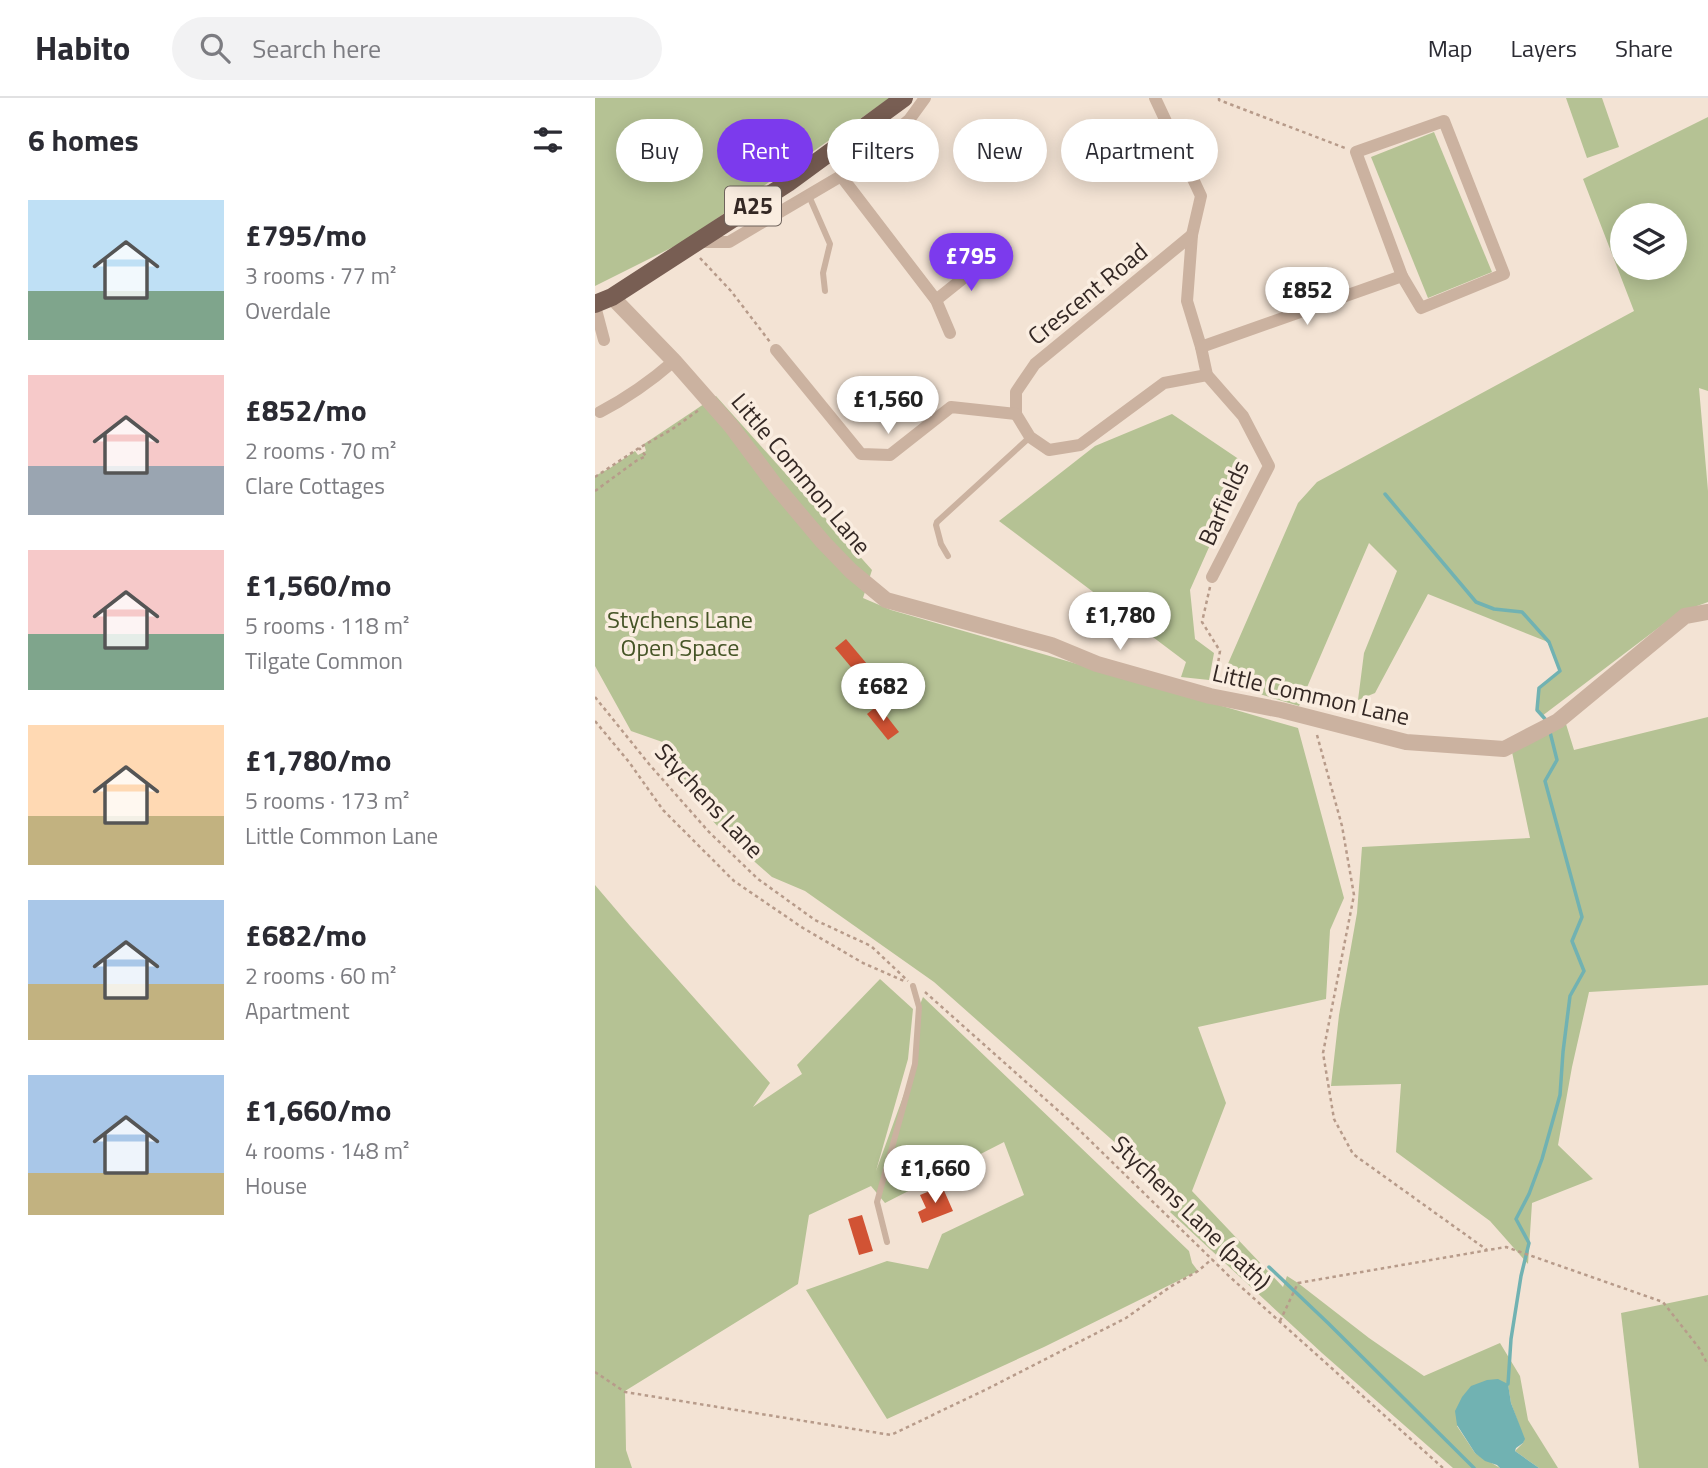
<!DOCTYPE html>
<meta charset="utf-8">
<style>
:root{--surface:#fff;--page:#f2f2f3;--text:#2b2b33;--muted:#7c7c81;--line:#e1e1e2;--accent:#7c3aed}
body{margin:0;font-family:"Titillium Web",sans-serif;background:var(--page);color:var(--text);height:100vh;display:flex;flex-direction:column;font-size:26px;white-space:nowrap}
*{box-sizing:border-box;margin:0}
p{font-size:23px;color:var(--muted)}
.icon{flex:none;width:38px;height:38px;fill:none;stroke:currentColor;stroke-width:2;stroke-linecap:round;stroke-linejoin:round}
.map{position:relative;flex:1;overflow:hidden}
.sheet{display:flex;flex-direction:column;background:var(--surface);width:595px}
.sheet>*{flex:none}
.banner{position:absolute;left:21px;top:21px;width:665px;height:63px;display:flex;gap:14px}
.fabs{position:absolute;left:1015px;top:105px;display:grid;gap:14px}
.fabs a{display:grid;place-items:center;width:77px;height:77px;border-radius:50%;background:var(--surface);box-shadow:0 4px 18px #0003;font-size:35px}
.price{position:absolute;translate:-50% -60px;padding:0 16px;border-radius:24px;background:#fff;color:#222;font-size:23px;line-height:46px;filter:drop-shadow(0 2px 4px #0008)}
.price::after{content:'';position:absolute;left:50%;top:42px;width:21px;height:16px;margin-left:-10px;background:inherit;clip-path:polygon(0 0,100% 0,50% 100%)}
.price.active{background:var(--accent);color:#fff}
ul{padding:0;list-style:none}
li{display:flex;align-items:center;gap:21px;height:175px;padding:0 28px}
li span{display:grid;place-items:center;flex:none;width:196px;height:140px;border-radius:0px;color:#555}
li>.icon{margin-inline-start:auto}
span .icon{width:84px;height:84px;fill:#fffc;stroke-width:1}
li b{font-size:30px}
h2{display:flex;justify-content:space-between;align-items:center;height:84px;padding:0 28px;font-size:30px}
.chip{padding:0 24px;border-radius:32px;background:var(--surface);box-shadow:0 4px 18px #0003;font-size:24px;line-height:63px}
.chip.active{background:var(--accent);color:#fff}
header{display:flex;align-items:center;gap:42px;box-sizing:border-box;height:98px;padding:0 35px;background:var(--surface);border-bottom:2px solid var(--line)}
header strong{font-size:33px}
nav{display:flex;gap:38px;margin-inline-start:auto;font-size:24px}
.search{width:490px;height:63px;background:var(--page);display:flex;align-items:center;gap:18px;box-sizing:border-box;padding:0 24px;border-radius:38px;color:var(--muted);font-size:26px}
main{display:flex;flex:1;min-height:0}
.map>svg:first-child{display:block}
.green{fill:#b5c294;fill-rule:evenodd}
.water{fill:#71b2b2}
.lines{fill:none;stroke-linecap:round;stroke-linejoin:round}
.stream{stroke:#71b2b2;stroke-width:3.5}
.building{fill:#d15334}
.path{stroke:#b79b8a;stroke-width:2.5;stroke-dasharray:3.5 3.5;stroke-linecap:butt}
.service{stroke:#cbb2a0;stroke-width:6}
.minor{stroke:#cbb2a0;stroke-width:12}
.tertiary{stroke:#cbb2a0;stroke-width:16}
.primary{stroke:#785e53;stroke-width:18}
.labels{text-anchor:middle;stroke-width:7;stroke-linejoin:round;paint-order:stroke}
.shield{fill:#faede0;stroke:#6f635c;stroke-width:2}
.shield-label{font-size:23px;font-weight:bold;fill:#342824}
.street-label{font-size:24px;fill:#342824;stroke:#faede0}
.park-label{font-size:24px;fill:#455426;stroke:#faede0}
</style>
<header>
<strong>Habito</strong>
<div class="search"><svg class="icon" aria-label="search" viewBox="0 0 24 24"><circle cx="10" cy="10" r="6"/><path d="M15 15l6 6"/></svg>Search here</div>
<nav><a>Map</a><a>Layers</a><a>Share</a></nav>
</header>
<main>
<section class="sheet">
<h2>6 homes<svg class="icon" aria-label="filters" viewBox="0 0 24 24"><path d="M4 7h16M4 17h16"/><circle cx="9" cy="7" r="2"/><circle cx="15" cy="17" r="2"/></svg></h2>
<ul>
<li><span style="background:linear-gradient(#bfe0f5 65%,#7fa58c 0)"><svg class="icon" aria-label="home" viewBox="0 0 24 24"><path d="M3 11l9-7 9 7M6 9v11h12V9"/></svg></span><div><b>£795/mo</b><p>3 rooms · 77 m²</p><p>Overdale</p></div></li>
<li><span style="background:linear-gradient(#f6c9c9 65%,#9aa5b1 0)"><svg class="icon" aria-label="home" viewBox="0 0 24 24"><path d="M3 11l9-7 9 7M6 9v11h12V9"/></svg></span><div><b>£852/mo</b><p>2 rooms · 70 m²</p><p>Clare Cottages</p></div></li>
<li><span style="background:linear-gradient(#f6c9c9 60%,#7fa58c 0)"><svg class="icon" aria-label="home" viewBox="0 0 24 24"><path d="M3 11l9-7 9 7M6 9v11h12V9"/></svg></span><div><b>£1,560/mo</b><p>5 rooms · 118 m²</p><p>Tilgate Common</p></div></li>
<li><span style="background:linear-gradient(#ffd9b3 65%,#c2b280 0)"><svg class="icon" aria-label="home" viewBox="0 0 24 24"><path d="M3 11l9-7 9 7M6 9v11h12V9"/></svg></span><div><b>£1,780/mo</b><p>5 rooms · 173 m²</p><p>Little Common Lane</p></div></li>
<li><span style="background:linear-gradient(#a9c7e8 60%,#c2b280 0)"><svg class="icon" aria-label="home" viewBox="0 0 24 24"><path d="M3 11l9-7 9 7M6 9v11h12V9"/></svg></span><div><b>£682/mo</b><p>2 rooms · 60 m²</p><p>Apartment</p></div></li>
<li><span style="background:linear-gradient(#a9c7e8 70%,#c2b280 0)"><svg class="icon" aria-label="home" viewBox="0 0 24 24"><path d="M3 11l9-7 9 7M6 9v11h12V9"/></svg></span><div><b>£1,660/mo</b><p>4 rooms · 148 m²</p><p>House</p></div></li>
</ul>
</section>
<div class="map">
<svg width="1113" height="1370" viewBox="0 0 1113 1370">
<rect width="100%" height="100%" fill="#f3e3d4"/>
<g class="green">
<polygon points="0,0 295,0 88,144 0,188"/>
<polygon points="971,0 1007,0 1024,49 992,60"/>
<path d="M1113 19V293L1104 290 1113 393V504L1083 515 947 618 942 612 944 590 965 573 953 544 833 496 780 595 763 602 769 555 802 473 774 445 704 608 625 584 703 405 722 384 1039 213 988 81ZM1027 117H1080V170H1027Z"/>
<polygon points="839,34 897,174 833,200 776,59"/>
<polygon points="121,298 277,472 268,500 296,512 703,630 749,800 735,832 731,901 603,929 631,1005 597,1093 688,1189 692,1178 703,1185 774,1240 829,1278 905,1245 925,1278 933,1322 963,1370 944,1370 920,1353 928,1345 929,1341 916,1305 913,1287 862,1328 880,1355 905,1370 858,1370 727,1255 575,1114 586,1103 339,884 210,793 177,779 136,743 67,667 76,647 36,633 0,568 0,378 15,370 40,353 43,357 51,353 49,346"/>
<polygon points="577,316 651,366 595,492 600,541 619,555 614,582 586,579 591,564 404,423 500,348"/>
<polygon points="1113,619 1113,887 994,894 977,969 963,1047 998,1081 937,1105 933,1166 895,1123 801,1054 806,986 736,988 744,917 762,815 767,749 935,740 917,654 971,626 979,652"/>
<polygon points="0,787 35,828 175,985 158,1009 207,976 202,967 285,881 318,911 313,961 281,1073 320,966 324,909 328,899 594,1153 597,1165 603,1173 449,1249 292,1321 211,1192 292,1163 333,1171 347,1136 429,1097 409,1044 290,1105 276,1088 214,1117 203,1186 30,1293 31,1352 37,1370 0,1370"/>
<polygon points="1113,1197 1113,1370 1044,1370 1026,1215"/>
</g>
<polygon class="water" points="903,1281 913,1286 916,1305 930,1341 928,1345 921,1350 920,1353 944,1370 905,1370 902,1367 890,1363 880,1355 862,1327 860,1313 867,1299 876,1288 892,1282"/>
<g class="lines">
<g class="stream">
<polyline points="790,396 881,504 899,511 927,514 954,544 965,573 944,590 942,612 951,622"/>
<polyline points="674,1169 733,1225 879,1370"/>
<polyline points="913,1286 916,1241 926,1178 934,1145 921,1121 934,1096 947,1061 965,997 968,954 975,898 989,873 977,843 987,819 950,683 962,662 955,634"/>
</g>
</g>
<g class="building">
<polygon points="251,541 272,566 261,575 240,550"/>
<polygon points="283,607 304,634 293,642 272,616"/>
<polygon points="347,1088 358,1113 327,1125 323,1114 331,1110 325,1097"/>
<polygon points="267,1117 278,1153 264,1157 253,1121"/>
</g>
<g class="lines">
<g class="path">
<polyline points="624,0 624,2 750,50"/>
<polyline points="105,160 136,193 175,244"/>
<polyline points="0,379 44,350 76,332 104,312"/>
<polyline points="0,393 41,363 51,358 44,350"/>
<polyline points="615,489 607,524 625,553 620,584"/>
<polyline points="0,599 54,666 114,734 163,781 220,822 276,848 313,883"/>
<polyline points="0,623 34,664 68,712 139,783 208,830 268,865 309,883"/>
<polyline points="722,637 747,728 759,797 728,955 739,1021 758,1056 892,1152"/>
<polyline points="330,894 476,1024 635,1179 848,1370"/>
<polyline points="685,1223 703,1185 911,1149 1068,1204 1104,1250 1113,1267"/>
<polyline points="0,1274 30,1294 296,1337 394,1290 531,1220 575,1189 603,1173 617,1161"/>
</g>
<g class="service">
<polyline points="214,98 235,146 228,175 230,193"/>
<polyline points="353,458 346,446 341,427 342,424 435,339"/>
<polyline points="292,1144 282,1104 320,966 324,909 318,888"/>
</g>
<g class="minor">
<polyline points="560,0 606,98 597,137 592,203 606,249 612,277 648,318 674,368 617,479"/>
<polygon points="849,23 909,176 826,210 807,178 761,54"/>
<polyline points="246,78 341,202 355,235"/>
<polyline points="597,137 440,266 421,294 421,316 435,339 454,352 485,347 569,285 612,277"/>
<polyline points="104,144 134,144 246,78 314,22 330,0"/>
<polyline points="341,202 391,162"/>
<polyline points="0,208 9,242"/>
<polyline points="606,249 807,178"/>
<polyline points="181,252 266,356 295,357 356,309 421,316"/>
<path d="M5 314C32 300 56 283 79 263"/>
</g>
<polyline class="tertiary" points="17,199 79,263 136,328 180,387 228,444 256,473 291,502 456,547 502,566 615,598 686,612 811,644 909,651 963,623 1090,518 1113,514"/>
<polyline class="primary" points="0,206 17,199 193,85 309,0"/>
</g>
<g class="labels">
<rect class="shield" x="130" y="88.5" width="56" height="39" rx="5"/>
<g class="shield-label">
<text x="158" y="116">A25</text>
</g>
<g class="street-label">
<text transform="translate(493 196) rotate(-39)" y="8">Crescent Road</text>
<text transform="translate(206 376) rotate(50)" y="8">Little Common Lane</text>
<text transform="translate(629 405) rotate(-66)" y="8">Barfields</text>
<text transform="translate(716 597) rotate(13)" y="8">Little Common Lane</text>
<text transform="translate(114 703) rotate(47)" y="8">Stychens Lane</text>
<text transform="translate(596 1115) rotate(44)" y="8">Stychens Lane (path)</text>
</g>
<g class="park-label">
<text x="85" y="530">Stychens Lane<tspan x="85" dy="28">Open Space</tspan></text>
</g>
</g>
</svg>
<div class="fabs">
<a><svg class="icon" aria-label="layers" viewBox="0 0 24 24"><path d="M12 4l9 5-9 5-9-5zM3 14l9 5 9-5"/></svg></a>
</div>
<b class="price active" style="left:376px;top:195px">£795</b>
<b class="price" style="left:712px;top:229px">£852</b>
<b class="price" style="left:293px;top:338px">£1,560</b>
<b class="price" style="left:525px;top:554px">£1,780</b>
<b class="price" style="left:288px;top:625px">£682</b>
<b class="price" style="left:340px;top:1107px">£1,660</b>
<div class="banner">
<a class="chip">Buy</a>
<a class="chip active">Rent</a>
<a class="chip">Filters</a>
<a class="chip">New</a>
<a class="chip">Apartment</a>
</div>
</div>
</main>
